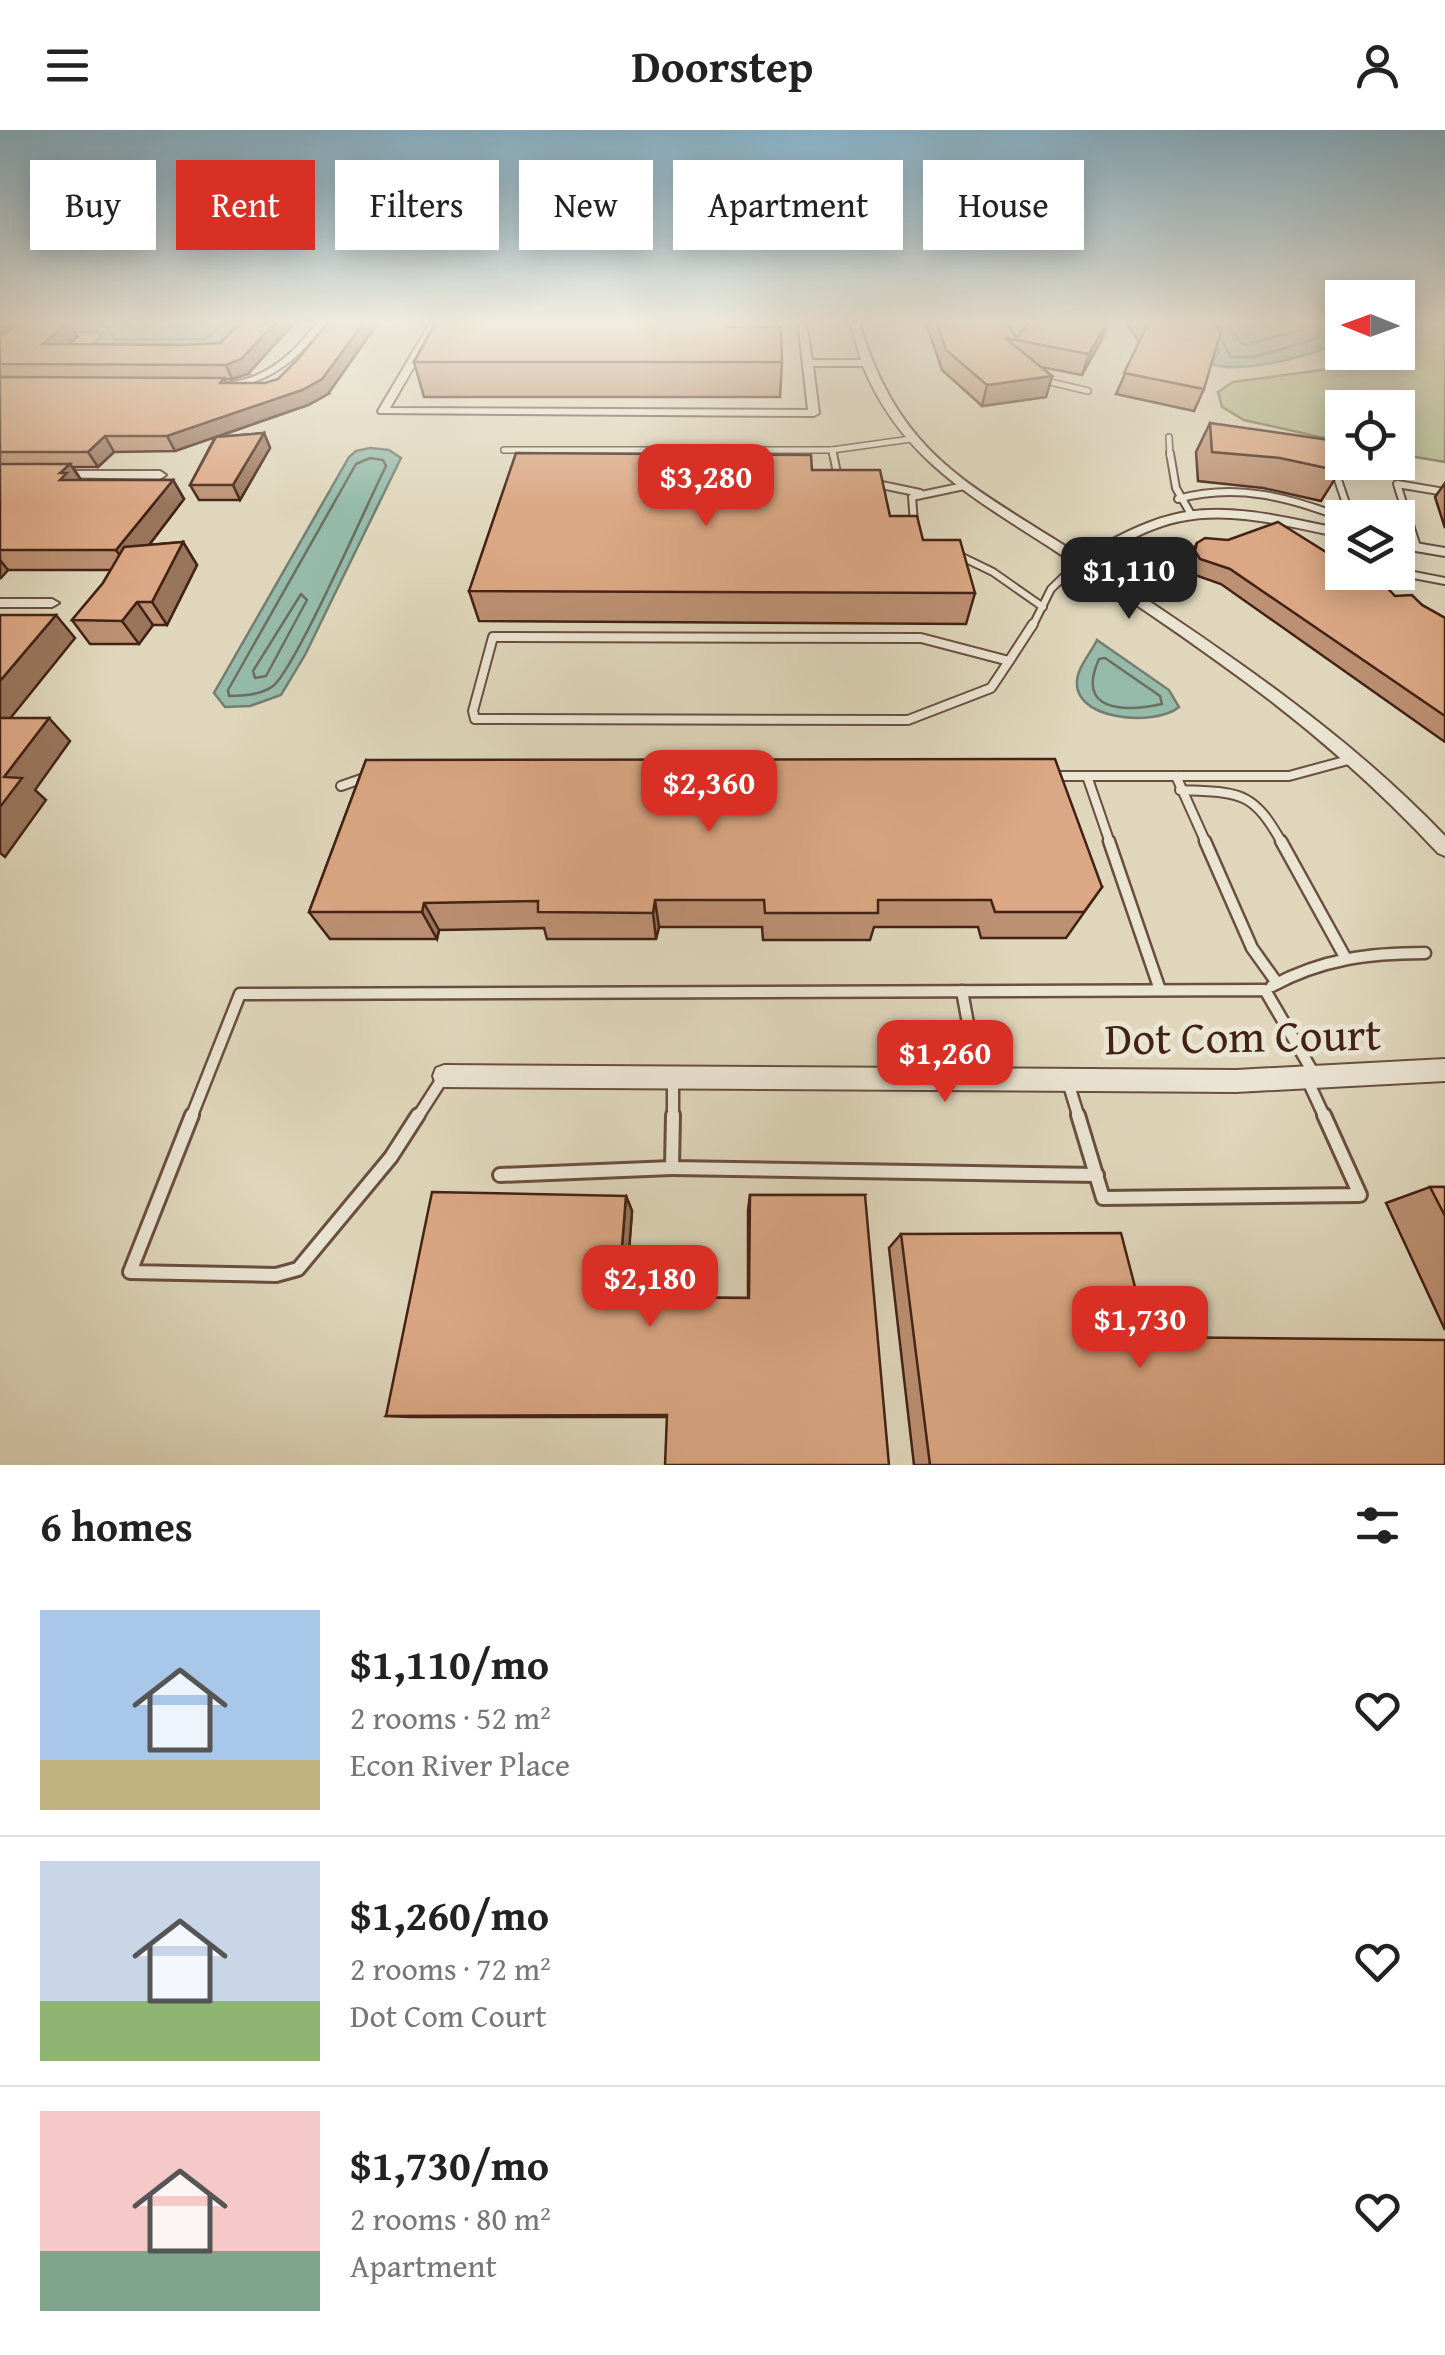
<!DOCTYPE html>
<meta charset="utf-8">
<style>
:root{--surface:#fff;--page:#f2f2f2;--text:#222;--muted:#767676;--line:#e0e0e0;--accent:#d93025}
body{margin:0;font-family:"Gentium Book Plus",serif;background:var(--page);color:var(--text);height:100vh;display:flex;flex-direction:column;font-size:38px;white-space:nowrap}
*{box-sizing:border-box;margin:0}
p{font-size:32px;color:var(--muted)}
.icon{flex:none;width:55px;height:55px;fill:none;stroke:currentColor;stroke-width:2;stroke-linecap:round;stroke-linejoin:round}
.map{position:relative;height:1335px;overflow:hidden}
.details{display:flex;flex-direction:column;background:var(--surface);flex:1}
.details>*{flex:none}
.top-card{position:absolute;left:30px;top:30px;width:1385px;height:90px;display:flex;gap:20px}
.needle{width:65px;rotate:271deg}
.fabs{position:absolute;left:1325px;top:150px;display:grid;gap:20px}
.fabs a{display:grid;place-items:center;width:90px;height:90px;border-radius:0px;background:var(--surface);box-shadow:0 5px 25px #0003;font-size:50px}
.price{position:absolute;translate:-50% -85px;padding:0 22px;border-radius:20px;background:var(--accent);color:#fff;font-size:32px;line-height:65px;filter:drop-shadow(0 2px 5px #0008)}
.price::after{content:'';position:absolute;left:50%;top:60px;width:30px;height:22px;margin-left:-15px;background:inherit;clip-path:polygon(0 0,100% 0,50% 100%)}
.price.on{background:#222;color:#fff}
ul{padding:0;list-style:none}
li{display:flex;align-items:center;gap:30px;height:250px;padding:0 40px}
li+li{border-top:2px solid var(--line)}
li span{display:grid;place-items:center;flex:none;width:280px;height:200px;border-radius:0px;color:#555}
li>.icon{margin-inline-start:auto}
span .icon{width:120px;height:120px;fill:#fffc;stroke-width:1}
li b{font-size:42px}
h2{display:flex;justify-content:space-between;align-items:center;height:120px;padding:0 40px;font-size:42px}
.chip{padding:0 35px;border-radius:0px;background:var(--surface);box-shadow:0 5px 25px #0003;font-size:35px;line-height:90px}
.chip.on{background:var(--accent);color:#fff}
header{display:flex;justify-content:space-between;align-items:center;height:130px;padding:0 40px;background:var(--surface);font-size:45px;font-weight:600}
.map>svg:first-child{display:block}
.green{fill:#b4bd8f;stroke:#7c7052;stroke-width:2.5}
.water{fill:#95baaa;stroke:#747d6f;stroke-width:2.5}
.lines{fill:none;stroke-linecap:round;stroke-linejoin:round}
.shore{stroke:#6c6e60;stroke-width:2.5}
.service-far4-casing{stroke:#6a4f3f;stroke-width:8}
.service-far3-casing{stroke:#6a4f3f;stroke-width:10}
.service-far2-casing{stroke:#6a4f3f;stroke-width:12}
.service-far1-casing{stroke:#6a4f3f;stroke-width:15}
.service-casing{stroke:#6a4f3f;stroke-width:18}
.minor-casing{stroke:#6a4f3f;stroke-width:4}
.service-far4{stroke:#eae4d3;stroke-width:5}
.service-far3{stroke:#eae4d3;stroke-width:6}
.service-far2{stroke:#eae4d3;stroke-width:8}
.service-far1{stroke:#eae4d3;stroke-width:10}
.service{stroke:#eae4d3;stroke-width:12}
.minor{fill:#eae4d3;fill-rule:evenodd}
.wall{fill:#bc9072;stroke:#432216;stroke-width:2.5}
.shaded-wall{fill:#99755c;stroke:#432216;stroke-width:2.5}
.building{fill:#dba784;stroke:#432216;stroke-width:2.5}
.labels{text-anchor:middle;stroke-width:10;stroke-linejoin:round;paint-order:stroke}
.near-street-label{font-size:45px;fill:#432216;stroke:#eae4d3}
</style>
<header><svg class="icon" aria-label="menu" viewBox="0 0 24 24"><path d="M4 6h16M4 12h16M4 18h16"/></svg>Doorstep<svg class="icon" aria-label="person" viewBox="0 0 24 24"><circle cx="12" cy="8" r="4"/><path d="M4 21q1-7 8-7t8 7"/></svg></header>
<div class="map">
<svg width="1445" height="1335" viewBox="0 0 1445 1335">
<rect width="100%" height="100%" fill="#dfd6bb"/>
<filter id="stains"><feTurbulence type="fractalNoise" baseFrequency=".002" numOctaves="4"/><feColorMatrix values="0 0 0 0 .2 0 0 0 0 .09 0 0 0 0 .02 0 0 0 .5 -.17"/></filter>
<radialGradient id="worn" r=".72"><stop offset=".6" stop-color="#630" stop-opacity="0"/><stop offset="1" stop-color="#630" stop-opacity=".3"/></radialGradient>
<polygon class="green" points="1398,190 1445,190 1445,332 1398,324 1398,278 1342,278 1342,312 1244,290 1222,277 1218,262 1233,252 1379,232 1408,222 1398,206"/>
<g class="water">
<polygon points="65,190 229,190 238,193 218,215 91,215 102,207 99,203 52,201"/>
<path d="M1195 190H1319L1342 204V209C1319 226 1240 244 1211 234L1219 221Z"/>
<polygon points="370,318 389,320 401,328 305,525 281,565 250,576 225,577 214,563 349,327 356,321"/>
<path d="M1097 510 1169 560 1179 577C1156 597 1066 591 1078 545 1081 533 1092 521 1097 510Z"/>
</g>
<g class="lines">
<g class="shore">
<polyline points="70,190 103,194 116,210 205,209 228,190"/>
<polyline points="1223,190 1243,215 1301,200 1304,190"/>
<polyline points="1221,208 1231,227 1254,227 1319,208 1317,190"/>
<path d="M370 328 383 330 386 336C368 372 295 539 273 556 261 565 244 566 229 566L228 560 356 334Z"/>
<polygon points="301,464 307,470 266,546 255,548 253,541"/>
<path d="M1105 528 1160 566 1162 574C1124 582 1075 582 1099 529Z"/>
</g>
<g class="service-far4-casing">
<g id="service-far4">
<polyline points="1042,250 1088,261"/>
<polyline points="1169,307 1170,326"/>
<polyline points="504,320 832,320 911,309"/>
<polyline points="832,320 833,326"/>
</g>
</g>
<g class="service-far3-casing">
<g id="service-far3">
<polyline points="833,323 838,348 842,349"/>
<polyline points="1170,323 1176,358 1192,386"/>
<polyline points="1334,338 1351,388"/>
<polyline points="872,353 920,363"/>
<path d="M1178 369C1236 353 1289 367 1343 388"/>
<polyline points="914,393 912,367 964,356"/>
<polyline points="1417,417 1397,354 1445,362"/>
<polyline points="956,424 993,442 1043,477"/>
<polyline points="1398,442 1445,451"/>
<polyline points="1032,497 1051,459 1080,431"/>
</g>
</g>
<g class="service-far2-casing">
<g id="service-far2">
<polygon points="493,507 921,508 1009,531 991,558 908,590 475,589 473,581"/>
<polyline points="1009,531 1033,494"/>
<polyline points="1052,646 1289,646 1352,629"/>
<polyline points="1087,646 1110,713"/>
<polyline points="1176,646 1206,713"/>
<polyline points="341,656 367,647"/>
<path d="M1180 660C1239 663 1252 659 1282 713"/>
</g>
</g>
<g class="service-far1-casing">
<g id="service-far1">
<polyline points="1109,711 1160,860"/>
<polyline points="1205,711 1252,818 1277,853"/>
<polyline points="1281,711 1345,827"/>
<path d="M1272 856C1322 829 1369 823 1425 823"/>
<polyline points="962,861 978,947"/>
<polyline points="1307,949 1325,988"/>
<polyline points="1068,952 1079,988"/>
<polyline points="191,988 240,864 1265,860 1314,944"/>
<polyline points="417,988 444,946"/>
<polyline points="673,988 673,951"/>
</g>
</g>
<g class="service-casing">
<g id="service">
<polyline points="192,985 130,1142 276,1145 298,1139 391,1027 418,985"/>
<polyline points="673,985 672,1038 1097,1045"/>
<polyline points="1078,985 1103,1068 1360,1065 1324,985"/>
<polyline points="500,1045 672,1038"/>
</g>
</g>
<g class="minor-casing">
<g id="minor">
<polygon points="37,190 46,190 0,223 0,216"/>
<path d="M319 190H327C300 229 269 255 220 259L215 256C224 252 235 253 246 249 277 240 300 216 319 190Z"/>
<path d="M435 190H446L438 195 390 278 808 280 798 190H806L812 230H861L850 190H858C900 328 968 353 1081 426 1113 409 1145 390 1181 383 1235 373 1290 389 1342 399V407C1290 397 1234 380 1181 391 1149 397 1119 416 1089 431 1215 515 1340 596 1445 706V726L1438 723C1372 652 1300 590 1221 534 1167 495 1112 458 1057 422 976 369 902 331 863 236H813L819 283 814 286 379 283 378 281 430 193Z"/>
<polygon points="55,341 160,341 166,345 160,349 51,347 49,345"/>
<polygon points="1398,410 1445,418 1445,426 1398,418"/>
<polygon points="0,469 52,469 59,473 52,477 0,477"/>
<polygon points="1445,929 1445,951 1236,962 444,957 436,954 433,946 436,938 444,935 1236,940"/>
</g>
</g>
<use href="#service-far4" class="service-far4"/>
<use href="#service-far3" class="service-far3"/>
<use href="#service-far2" class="service-far2"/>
<use href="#service-far1" class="service-far1"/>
<use href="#service" class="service"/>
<use href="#minor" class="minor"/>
</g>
<g class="wall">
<polygon points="0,190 19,190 3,200 4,203 77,207 69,214 181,215 248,244 232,249 224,249 226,253 328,264 308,275 217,307 264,303 270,318 240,370 199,370 190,355 215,307 175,321 114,322 98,337 73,337 81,350 173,350 184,369 149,415 183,412 197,435 167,495 153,495 139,514 90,514 72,490 103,453 111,440 8,440 0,448"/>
<polygon points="437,190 777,190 782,232 780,267 424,267 414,232"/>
<polygon points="925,190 1006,190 1016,208 1109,190 1103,207 1082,245 1041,237 1052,246 1046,267 982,276 942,240"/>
<polygon points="1124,190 1212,190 1204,259 1194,281 1116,264 1139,212"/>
<polygon points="1210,293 1340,341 1321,371 1263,358 1198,351 1196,322"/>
<polygon points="812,340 890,386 923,410 975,463 966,494 479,491 469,461"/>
<polygon points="1445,353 1445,398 1435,367"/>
<polygon points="1197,413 1395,466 1422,475 1445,488 1445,612 1221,454 1192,444 1187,436 1189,428"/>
<polygon points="366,630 1102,757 1066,808 981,808 978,797 874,797 870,810 763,810 762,797 659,797 656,809 547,809 544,798 439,800 437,809 330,809 309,782"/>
<polygon points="1430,1057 1445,1057 1445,1200 1386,1073"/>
<polygon points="750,1065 865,1065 667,1287 410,1287 386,1286 626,1066 632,1081 625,1167 748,1168 748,1080"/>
<polygon points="901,1104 1148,1207 1445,1335 914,1335 889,1118"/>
</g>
<g class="shaded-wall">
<polygon points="0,190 19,190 3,200 7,207 0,213"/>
<polygon points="279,190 297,190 248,244 232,249 226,235"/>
<polygon points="366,190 380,190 328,264 308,275 175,321 167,306 322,249"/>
<polygon points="1109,190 1103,207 1082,245 1089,224"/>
<polygon points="69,193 77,207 51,228 42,214"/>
<polygon points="1052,246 1046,267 982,276 987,255"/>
<polygon points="264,303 270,318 240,370 233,355"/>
<polygon points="105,306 114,322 98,337 88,322"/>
<polygon points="70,334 83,353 60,350 60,343"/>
<polygon points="173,350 184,369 130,440 116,420"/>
<polygon points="183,412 197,435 167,495 152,472"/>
<polygon points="0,430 8,440 1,448 0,447"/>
<polygon points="137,472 153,495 139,514 122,491"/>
<polygon points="56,485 75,508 0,601 0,551"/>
<polygon points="49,588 70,611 35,660 46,670 5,727 0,723 0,677 4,647"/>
<polygon points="655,770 659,797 656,809 653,783"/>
<polygon points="424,773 439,800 437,809 422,782"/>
<polygon points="626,1066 632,1081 625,1177 618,1167"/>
</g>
<g class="building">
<polygon points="243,190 279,190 241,229 226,235 0,234 0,206 20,193 69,193 42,214 181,215 220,213"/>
<polygon points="330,190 366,190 322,249 302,260 167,306 105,306 88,322 0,322 0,247 224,248 220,253 265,253 278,249 298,229"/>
<polygon points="437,190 722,190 719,192 728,197 781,197 782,232 414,232"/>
<polygon points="936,190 1006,190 1016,208 1031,190 1108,190 1089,224 1005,208 1052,246 987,255 946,220"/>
<polygon points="1145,190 1212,190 1221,201 1204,259 1124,243 1148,194"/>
<polygon points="1210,293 1329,310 1340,341 1280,328 1212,322"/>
<polygon points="264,303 233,355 190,355 216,307"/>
<polygon points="516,323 811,325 812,340 880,340 890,386 917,386 923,410 960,410 975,463 469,461"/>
<polygon points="0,334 70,334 60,343 67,343 60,350 173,350 116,420 0,420"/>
<polygon points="1278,392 1334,427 1340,424 1342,426 1342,442 1369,442 1379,449 1395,466 1412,465 1422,475 1445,488 1445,586 1230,439 1200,429 1195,421 1197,413 1205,408 1228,410"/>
<polygon points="183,412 152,472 137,472 122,491 72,490 103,453 124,417"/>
<polygon points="0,485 56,485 0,551"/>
<polygon points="0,588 49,588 4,647 22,648 0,677"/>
<polygon points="1055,629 1102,757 1084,782 995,782 991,770 878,770 878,783 765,783 764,770 655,770 653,783 538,782 538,771 424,773 422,782 309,782 366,630"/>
<polygon points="1430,1057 1445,1057 1445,1086"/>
<polygon points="432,1062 626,1066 618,1167 749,1168 750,1065 865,1065 889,1335 665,1335 667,1285 386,1286"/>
<polygon points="1121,1103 1148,1207 1445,1210 1445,1335 930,1335 901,1104"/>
</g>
<linearGradient id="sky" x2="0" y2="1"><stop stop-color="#87b6cf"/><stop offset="0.51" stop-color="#f1ede0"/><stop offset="1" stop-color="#f1ede0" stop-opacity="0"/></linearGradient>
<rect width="1445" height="376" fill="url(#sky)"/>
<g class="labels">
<g class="near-street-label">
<text transform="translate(1243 906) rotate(-1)" y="16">Dot Com Court</text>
</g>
</g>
<rect width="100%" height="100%" filter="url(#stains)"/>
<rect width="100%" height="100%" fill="url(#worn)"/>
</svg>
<div class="fabs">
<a><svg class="needle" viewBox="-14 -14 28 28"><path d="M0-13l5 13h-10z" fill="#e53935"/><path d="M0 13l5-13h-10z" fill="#767676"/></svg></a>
<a><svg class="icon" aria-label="locate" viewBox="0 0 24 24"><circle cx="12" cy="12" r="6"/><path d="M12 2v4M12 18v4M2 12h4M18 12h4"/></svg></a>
<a><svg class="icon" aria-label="layers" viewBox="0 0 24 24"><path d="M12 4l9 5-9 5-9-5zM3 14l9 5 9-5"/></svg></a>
</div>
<b class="price" style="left:706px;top:399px">$3,280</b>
<b class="price on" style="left:1129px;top:492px">$1,110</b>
<b class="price" style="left:709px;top:705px">$2,360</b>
<b class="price" style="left:945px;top:975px">$1,260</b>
<b class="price" style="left:650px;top:1200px">$2,180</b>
<b class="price" style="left:1140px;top:1241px">$1,730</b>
<div class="top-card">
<a class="chip">Buy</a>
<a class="chip on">Rent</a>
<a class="chip">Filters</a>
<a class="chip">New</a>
<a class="chip">Apartment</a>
<a class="chip">House</a>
</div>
</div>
<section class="details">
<h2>6 homes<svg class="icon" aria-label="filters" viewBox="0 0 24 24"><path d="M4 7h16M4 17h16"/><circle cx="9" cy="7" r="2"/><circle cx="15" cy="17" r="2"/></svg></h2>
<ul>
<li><span style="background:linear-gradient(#a9c7e8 75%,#c2b280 0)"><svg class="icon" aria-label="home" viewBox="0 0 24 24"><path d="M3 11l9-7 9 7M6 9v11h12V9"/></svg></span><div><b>$1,110/mo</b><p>2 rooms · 52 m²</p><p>Econ River Place</p></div><svg class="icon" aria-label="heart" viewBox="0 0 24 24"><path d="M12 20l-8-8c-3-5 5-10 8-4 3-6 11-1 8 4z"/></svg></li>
<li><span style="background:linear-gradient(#c9d6e8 70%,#8fb573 0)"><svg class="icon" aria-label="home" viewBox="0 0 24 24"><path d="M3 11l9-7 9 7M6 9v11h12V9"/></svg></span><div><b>$1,260/mo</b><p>2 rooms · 72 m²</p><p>Dot Com Court</p></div><svg class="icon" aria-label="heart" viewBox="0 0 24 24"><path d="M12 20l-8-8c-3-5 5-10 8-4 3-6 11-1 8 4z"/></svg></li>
<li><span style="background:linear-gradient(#f6c9c9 70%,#7fa58c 0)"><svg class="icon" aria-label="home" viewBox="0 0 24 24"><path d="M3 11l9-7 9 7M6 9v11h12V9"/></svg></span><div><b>$1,730/mo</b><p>2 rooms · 80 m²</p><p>Apartment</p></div><svg class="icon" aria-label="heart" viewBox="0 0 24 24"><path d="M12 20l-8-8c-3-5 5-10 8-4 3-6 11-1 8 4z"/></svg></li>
</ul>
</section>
